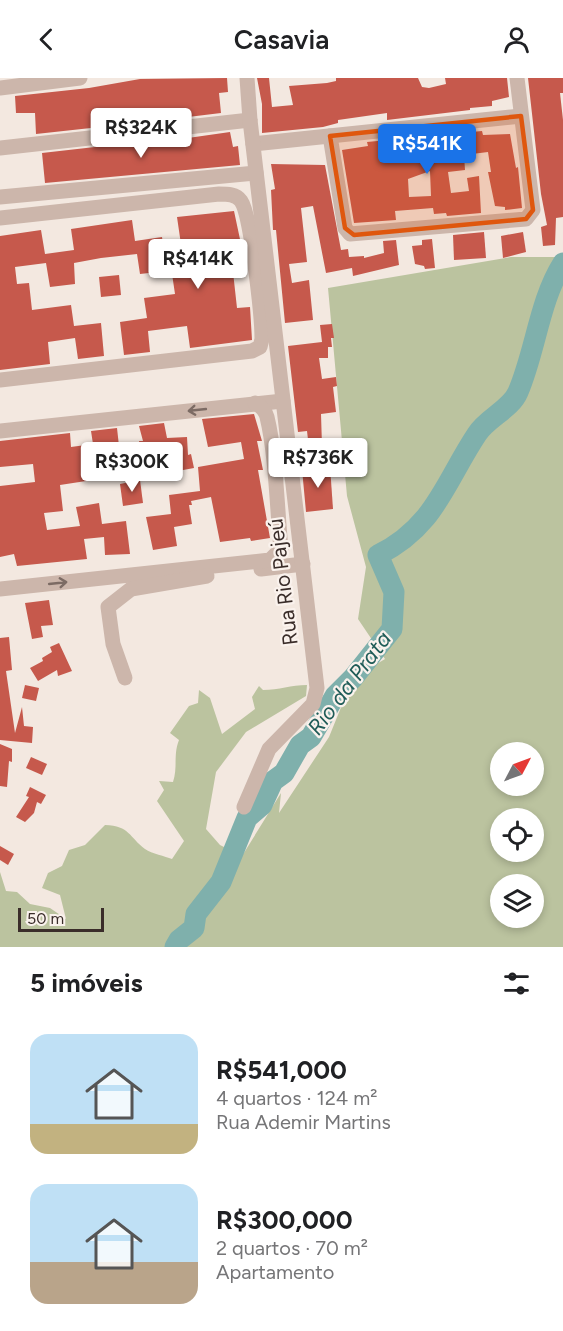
<!DOCTYPE html>
<html lang="pt">
<meta charset="utf-8">
<style>
:root{--surface:#fff;--page:#f6f6f6;--text:#202124;--muted:#757577;--accent:#1a73e8}
body{margin:0;font-family:Figtree,sans-serif;background:var(--page);color:var(--text);height:100vh;display:flex;flex-direction:column;font-size:22px;white-space:nowrap}
*{box-sizing:border-box;margin:0}
p{font-size:20px;color:var(--muted)}
.icon{flex:none;width:33px;height:33px;fill:none;stroke:currentColor;stroke-width:2;stroke-linecap:round;stroke-linejoin:round}
.map{position:relative;height:869px;overflow:hidden}
.drawer{display:flex;flex-direction:column;background:var(--surface);flex:1}
.drawer>*{flex:none}
.needle{width:39px;rotate:49deg}
.tools{position:absolute;left:490px;top:664px;display:grid;gap:12px}
.tools a{display:grid;place-items:center;width:54px;height:54px;border-radius:50%;background:var(--surface);box-shadow:0 3px 9px #0003;font-size:30px}
.scale{position:absolute;left:18px;bottom:15px;width:86px;box-sizing:border-box;padding-left:6px;border:3px solid #3a2d2a;border-top:0;font-size:16px;line-height:21px;white-space:nowrap;color:#3a2d2a;-webkit-text-stroke:4px #faf2ed;paint-order:stroke}
.price{position:absolute;translate:-50% -51px;padding:0 14px;border-radius:6px;background:#fff;color:#222;font-size:20px;line-height:39px;filter:drop-shadow(0 2px 3px #0008)}
.price::after{content:'';position:absolute;left:50%;top:36px;width:18px;height:14px;margin-left:-9px;background:inherit;clip-path:polygon(0 0,100% 0,50% 100%)}
.price.current{background:var(--accent);color:#fff}
ul{padding:0;list-style:none}
li{display:flex;align-items:center;gap:18px;height:150px;padding:0 30px}
li span{display:grid;place-items:center;flex:none;width:168px;height:120px;border-radius:18px;color:#555}
li>.icon{margin-inline-start:auto}
span .icon{width:72px;height:72px;fill:#fffc;stroke-width:1}
li b{font-size:26px}
h2{display:flex;justify-content:space-between;align-items:center;height:72px;padding:0 30px;font-size:26px}
header{display:flex;justify-content:space-between;align-items:center;height:78px;padding:0 30px;background:var(--surface);font-size:27px;font-weight:600}
.map>svg:first-child{display:block}
.green{fill:#bbc39f;fill-rule:evenodd}
.lines{fill:none;stroke-linecap:round;stroke-linejoin:round}
.river{stroke:#7fb0ac;stroke-width:21}
.building{fill:#c6594c;fill-rule:evenodd}
.minor{stroke:#ccb6ab;stroke-width:15}
.oneway{stroke:#7c6b64}
.marked{fill:#df570e;fill-opacity:0.2;stroke:#df570e;stroke-width:4.5;stroke-linejoin:round}
.labels{text-anchor:middle;stroke-width:4.5;stroke-linejoin:round;paint-order:stroke}
.street-label{font-size:21px;fill:#3a2d2a;stroke:#faf2ed}
.water-label{font-size:22px;font-style:italic;fill:#205c58;stroke:#faf2ed}
</style>
<header><svg class="icon" aria-label="back" viewBox="0 0 24 24"><path d="M15 5l-7 7 7 7"/></svg>Casavia<svg class="icon" aria-label="person" viewBox="0 0 24 24"><circle cx="12" cy="8" r="4"/><path d="M4 21q1-7 8-7t8 7"/></svg></header>
<div class="map">
<svg width="563" height="869" viewBox="0 0 563 869">
<rect width="100%" height="100%" fill="#f3e8e0"/>
<path class="green" d="M511 179H563V869H0V794L6 813 17 814 30 826 50 830 66 841 60 817 42 810 48 795 62 788 69 772 85 767 105 747C130 748 129 759 145 771 152 776 165 778 172 781L184 763 157 723 164 712 159 703 173 704C178 689 173 677 179 662L170 655 189 628 198 625 199 612 210 620 222 656 255 631 252 619 259 608 263 612C279 612 291 607 307 607L306 618 246 654 216 694 206 751 220 767 242 778 281 715 279 735 329 659 353 600 385 581 358 541 366 489 347 418 328 210ZM501 675H534V708H501ZM501 741H534V774H501ZM501 807H534V840H501Z"/>
<g class="lines">
<path class="river" d="M175 869 179 862 194 850 196 836 221 804 247 740 262 727 273 703 284 695 300 667 311 659 335 618 353 600 392 551 394 514 378 477C435 449 445 404 477 356 487 340 511 331 518 314 536 272 539 223 563 185"/>
</g>
<g class="building">
<polygon points="227,0 228,14 219,15 221,35 122,47 121,39 100,41 100,49 36,56 35,35 16,35 15,18 89,10 140,1"/>
<polygon points="257,0 269,0 272,29 293,27 289,8 327,5 336,3 336,0 418,0 422,9 429,10 446,6 445,0 507,0 509,19 492,23 492,28 470,30 470,32 387,42 387,35 338,42 338,45 323,49 262,55 262,26"/>
<polygon points="528,0 563,0 563,15 560,15 563,42 563,139 556,140 555,167 543,168 541,149 547,147 541,116"/>
<path d="M482 53 483 57 510 56 516 90 518 89 522 130 505 132V129L495 128 488 94H491L488 74 464 77 465 92 448 94 451 115 469 113 467 100 479 98 481 135 447 138 446 135 434 136 433 130 395 133 396 142 354 145 342 72 368 68 367 64ZM430 93 431 118 409 119 408 101Z"/>
<polygon points="230,54 233,69 238,68 240,87 45,105 42,75 139,64 139,67"/>
<polygon points="271,86 325,87 341,172 348,171 349,179 364,178 364,180 384,175 383,163 396,162 399,187 353,198 352,190 326,195 313,128 301,130 307,184 289,186 292,205 309,202 313,242 285,245 276,152 273,152 271,112 275,111"/>
<polygon points="234,133 241,166 230,167 237,230 250,229 252,262 190,270 187,248 148,253 150,274 124,277 120,244 147,240 144,220 175,216 171,189 184,187 177,139"/>
<polygon points="132,142 135,163 162,159 167,193 140,196 137,176 101,180 74,185 75,206 50,209 46,185 15,189 17,206 29,205 32,232 71,227 74,248 101,245 104,278 78,281 75,260 48,264 50,286 0,292 0,158 41,152 45,176 74,172 71,151"/>
<polygon points="484,154 486,180 454,182 453,157"/>
<polygon points="523,154 526,174 503,180 501,158"/>
<polygon points="432,161 435,190 425,191 424,188 415,186 412,168 422,167 422,162"/>
<polygon points="119,197 121,217 101,219 99,199"/>
<polygon points="332,246 334,260 331,260 332,269 328,269 328,280 319,280 322,301 336,299 337,308 333,309 336,334 321,336 322,368 309,370 307,353 298,354 288,268 322,264 320,247"/>
<polygon points="254,336 262,363 257,363 263,392 258,392 270,460 251,463 250,460 220,464 211,419 191,423 192,427 189,427 192,446 174,449 177,468 153,472 146,439 171,436 169,417 200,413 198,389 244,381 241,364 208,369 202,341"/>
<polygon points="164,345 167,360 187,359 188,377 191,376 194,390 167,395 163,374 141,376 139,363 143,363 139,348"/>
<polygon points="117,350 120,377 95,381 99,401 60,407 63,433 44,435 47,452 80,448 76,429 99,425 102,446 126,443 130,476 105,477 104,459 84,461 87,481 17,488 14,476 0,479 0,408 35,404 33,386 0,389 0,363 70,355 71,369 93,366 91,353"/>
<polygon points="330,388 333,431 306,434 302,391"/>
<polygon points="140,402 143,425 123,428 120,406"/>
<polygon points="49,522 53,547 41,548 43,559 32,561 25,525"/>
<polygon points="9,559 12,592 6,593 15,655 22,629 24,648 33,649 32,665 0,662 0,560"/>
<polygon points="59,565 72,593 58,598 57,592 38,603 30,590 43,583 42,580 52,574 50,569"/>
<polygon points="25,607 39,610 36,623 22,620"/>
<polygon points="0,666 12,671 12,684 9,683 7,709 0,708"/>
<polygon points="31,679 47,686 42,697 26,690"/>
<polygon points="30,709 46,717 41,726 37,724 34,735 25,744 16,739 29,719 26,718"/>
<polygon points="0,768 14,776 8,787 0,782"/>
</g>
<g class="lines">
<g class="minor">
<polyline points="0,10 80,0"/>
<polyline points="330,58 345,150 350,156 526,141 533,132 517,0"/>
<polyline points="253,66 521,38"/>
<polyline points="0,70 250,42"/>
<polyline points="0,119 256,95"/>
<path d="M0 140 219 116C227 116 236 116 241 123 251 137 262 239 262 261L260 269 252 273 0 302"/>
<polyline points="0,353 283,323"/>
<polyline points="261,491 303,486"/>
<path d="M0 511 270 482 281 471C277 431 276 376 267 339 265 332 261 328 255 325"/>
<polyline points="125,600 113,566 108,529 131,511 207,498"/>
<polyline points="244,729 269,671 313,626 317,610 250,42 247,0"/>
</g>
</g>
<defs><path id="oneway-shaft" d="M-6 0H5M1.5-3L5.5 0L1.5 3" fill="none" stroke-width="1.6" stroke-linecap="round" stroke-linejoin="round" transform="scale(1.5)"/></defs>
<g class="oneway">
<use href="#oneway-shaft" transform="translate(197 332) rotate(174)"/>
<use href="#oneway-shaft" transform="translate(58 505) rotate(-6)"/>
</g>
<path class="marked" d="M521 38 533 132 526 141 354 157 345 150 330 58Z"/>
<g class="labels">
<g class="street-label">
<text transform="translate(283 504) rotate(-97)" y="7">Rua Rio Pajeú</text>
</g>
<g class="water-label">
<text transform="translate(349 605) rotate(-53)" y="8">Rio da Prata</text>
</g>
</g>
</svg>
<div class="tools">
<a><svg class="needle" viewBox="-14 -14 28 28"><path d="M0-13l5 13h-10z" fill="#e53935"/><path d="M0 13l5-13h-10z" fill="#757577"/></svg></a>
<a><svg class="icon" aria-label="locate" viewBox="0 0 24 24"><circle cx="12" cy="12" r="6"/><path d="M12 2v4M12 18v4M2 12h4M18 12h4"/></svg></a>
<a><svg class="icon" aria-label="layers" viewBox="0 0 24 24"><path d="M12 4l9 5-9 5-9-5zM3 14l9 5 9-5"/></svg></a>
</div>
<div class="scale">50 m</div>
<b class="price" style="left:141px;top:81px">R$324K</b>
<b class="price current" style="left:427px;top:97px">R$541K</b>
<b class="price" style="left:198px;top:212px">R$414K</b>
<b class="price" style="left:318px;top:411px">R$736K</b>
<b class="price" style="left:132px;top:415px">R$300K</b>
</div>
<section class="drawer">
<h2>5 imóveis<svg class="icon" aria-label="filters" viewBox="0 0 24 24"><path d="M4 7h16M4 17h16"/><circle cx="9" cy="7" r="2"/><circle cx="15" cy="17" r="2"/></svg></h2>
<ul>
<li><span style="background:linear-gradient(#bfe0f5 75%,#c2b280 0)"><svg class="icon" aria-label="home" viewBox="0 0 24 24"><path d="M3 11l9-7 9 7M6 9v11h12V9"/></svg></span><div><b>R$541,000</b><p>4 quartos · 124 m²</p><p>Rua Ademir Martins</p></div></li>
<li><span style="background:linear-gradient(#bfe0f5 65%,#b9a48a 0)"><svg class="icon" aria-label="home" viewBox="0 0 24 24"><path d="M3 11l9-7 9 7M6 9v11h12V9"/></svg></span><div><b>R$300,000</b><p>2 quartos · 70 m²</p><p>Apartamento</p></div></li>
</ul>
</section>
